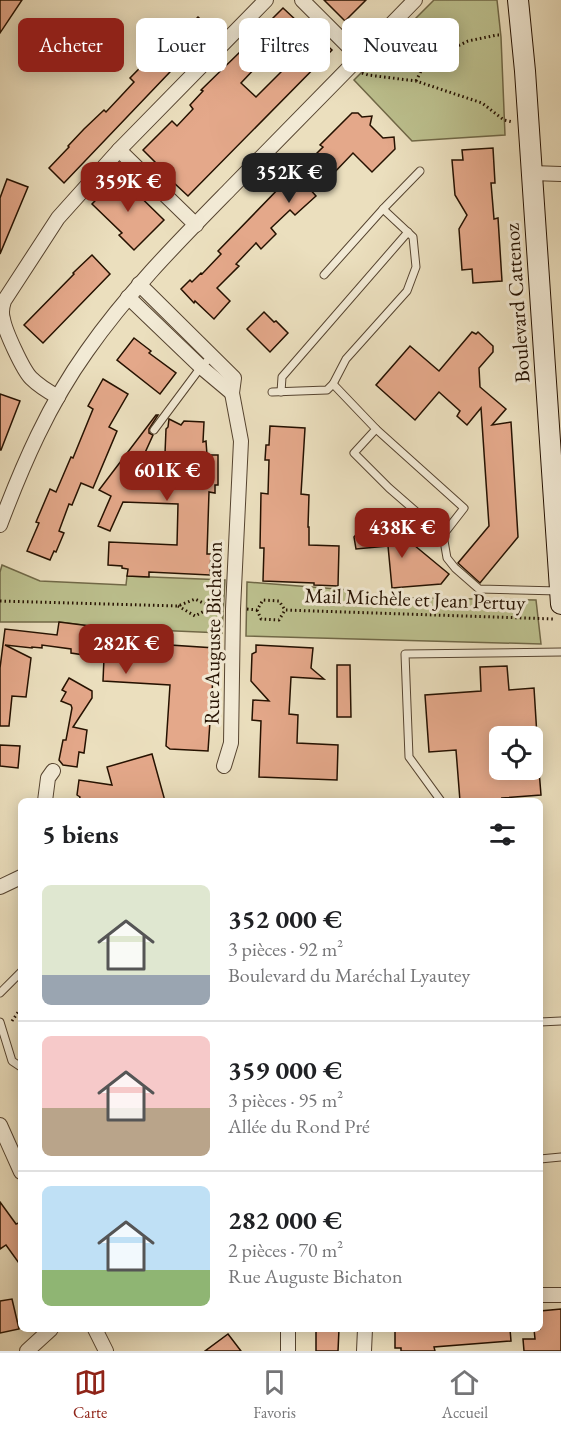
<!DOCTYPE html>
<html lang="fr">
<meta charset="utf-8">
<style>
:root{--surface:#fff;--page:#f2f2f2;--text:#202124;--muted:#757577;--line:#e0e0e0;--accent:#8f2418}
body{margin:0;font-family:"EB Garamond",serif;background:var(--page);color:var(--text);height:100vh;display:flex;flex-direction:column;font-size:22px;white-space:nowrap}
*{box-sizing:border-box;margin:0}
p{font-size:20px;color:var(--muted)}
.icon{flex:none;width:33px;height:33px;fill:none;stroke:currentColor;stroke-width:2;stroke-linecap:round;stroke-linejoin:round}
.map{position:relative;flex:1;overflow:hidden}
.sheet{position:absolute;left:18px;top:798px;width:525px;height:534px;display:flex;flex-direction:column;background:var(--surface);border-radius:9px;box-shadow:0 3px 15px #0003}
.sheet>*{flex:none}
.guide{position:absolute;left:18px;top:18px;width:525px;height:54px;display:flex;gap:12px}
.controls{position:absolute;left:489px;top:726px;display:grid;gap:12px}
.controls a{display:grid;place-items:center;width:54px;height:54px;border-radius:9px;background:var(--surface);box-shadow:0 3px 15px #0003;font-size:30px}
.price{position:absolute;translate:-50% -51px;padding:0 14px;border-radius:12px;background:var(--accent);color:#fff;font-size:20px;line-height:39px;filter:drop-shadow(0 2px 3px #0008)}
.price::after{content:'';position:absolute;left:50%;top:36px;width:18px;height:14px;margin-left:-9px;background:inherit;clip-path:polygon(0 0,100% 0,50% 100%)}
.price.on{background:#222;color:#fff}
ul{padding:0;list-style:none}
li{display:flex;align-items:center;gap:18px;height:150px;padding:0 24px}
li+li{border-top:2px solid var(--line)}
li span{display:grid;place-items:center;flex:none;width:168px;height:120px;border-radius:9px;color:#555}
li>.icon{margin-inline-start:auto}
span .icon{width:72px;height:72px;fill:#fffc;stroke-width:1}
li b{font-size:26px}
h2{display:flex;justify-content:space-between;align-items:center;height:72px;padding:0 24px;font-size:26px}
.chip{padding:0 21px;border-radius:9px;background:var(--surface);box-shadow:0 3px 15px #0003;font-size:21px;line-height:54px}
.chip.on{background:var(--accent);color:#fff}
.tab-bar{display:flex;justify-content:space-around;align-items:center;height:84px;border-top:2px solid var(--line);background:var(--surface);font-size:16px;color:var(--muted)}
.tab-bar a{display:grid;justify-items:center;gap:3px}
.tab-bar .on{color:var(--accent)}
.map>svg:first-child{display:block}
.green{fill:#bcc08e;stroke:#706847;stroke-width:1.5}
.building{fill:#e4a88a;stroke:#251100;stroke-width:1.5}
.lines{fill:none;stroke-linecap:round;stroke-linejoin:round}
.lane-casing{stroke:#564430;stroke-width:9}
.street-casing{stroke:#564430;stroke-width:16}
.secondary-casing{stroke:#251100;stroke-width:22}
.path{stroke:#251100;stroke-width:3;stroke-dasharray:1.5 3;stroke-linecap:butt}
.lane{stroke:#f2ead5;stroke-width:7}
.street{stroke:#f2ead5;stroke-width:14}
.secondary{stroke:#f2ead5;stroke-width:20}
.labels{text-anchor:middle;stroke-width:6;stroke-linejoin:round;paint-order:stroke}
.street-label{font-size:21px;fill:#251100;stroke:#f2ead5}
</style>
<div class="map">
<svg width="561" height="1351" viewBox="0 0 561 1351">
<rect width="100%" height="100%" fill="#ebdfbe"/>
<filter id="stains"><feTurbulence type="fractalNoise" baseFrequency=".00333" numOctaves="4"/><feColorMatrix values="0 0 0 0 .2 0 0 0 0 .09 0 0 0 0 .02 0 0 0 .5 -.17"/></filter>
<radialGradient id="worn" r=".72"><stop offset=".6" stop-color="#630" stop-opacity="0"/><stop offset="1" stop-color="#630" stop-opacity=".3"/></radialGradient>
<g class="green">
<polygon points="434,0 497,0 501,37 505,135 412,141 354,80"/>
<polygon points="2,565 40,581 126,585 127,576 225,580 222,633 106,628 59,622 0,622 0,572"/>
<polygon points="247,582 350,590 351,597 536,600 541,644 246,636"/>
</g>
<g class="building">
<polygon points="0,0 22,0 0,33"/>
<polygon points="324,0 366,0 345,21"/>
<polygon points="283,8 298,22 285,36 270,21"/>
<polygon points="198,17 211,29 64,183 49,168 69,147 68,146 84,129 104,110 106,112 121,96 134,82 130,78 177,30 181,34"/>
<polygon points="317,36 332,50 188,196 173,182 174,181 143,150 172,121 177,126 193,109 190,105 203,91 201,90 243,49 259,64 241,83 256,97"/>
<polygon points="352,113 358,113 362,117 372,116 370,125 383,138 394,137 395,149 372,172 353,153 331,176 324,170 308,187 316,196 295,215 290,210 271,228 276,234 261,249 256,243 236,264 239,266 217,288 230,301 214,319 195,301 194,303 181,289 190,280 192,282 201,273 202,274 221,254 218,251 283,184 282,182 293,172 294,173 305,163 306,164 323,147 320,145"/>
<polygon points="493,148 495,183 491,183 494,219 498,218 502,281 473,283 472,269 462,270 459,229 467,215 455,195 452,160 463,160 462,150"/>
<polygon points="119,176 164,220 134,250 119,235 122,233 92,204"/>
<polygon points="7,179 28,187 0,254 0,198"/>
<polygon points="92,255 110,274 43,343 24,325 74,274 73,273"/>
<polygon points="264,312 274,322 276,321 288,333 270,352 247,329"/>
<polygon points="472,332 476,334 478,332 493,346 493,352 479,368 480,387 506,409 492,425 511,422 518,537 480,583 458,563 489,526 481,408 467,425 457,416 460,411 439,392 415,420 376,385 410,346 439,371"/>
<polygon points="134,338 151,351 149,353 176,373 160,394 117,360"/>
<polygon points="103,379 128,394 109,427 117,431 93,488 81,483 72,505 69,504 59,531 64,533 56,552 54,551 50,560 27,551 39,523 36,522 50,489 56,492 71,457 73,458 93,409 88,406"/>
<polygon points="0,394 20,401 1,450 0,450"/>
<polygon points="156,415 158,415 149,429 149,433 153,435 134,477 164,478 166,429 168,427 169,419 181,425 184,421 204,422 203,442 206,441 207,455 218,455 218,485 215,485 215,493 209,492 207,554 211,554 210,575 149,572 149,577 127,576 128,569 122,568 122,566 108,565 109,542 177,545 178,504 123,502 110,531 98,526 111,496 99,490"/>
<polygon points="270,426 305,428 301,494 309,495 308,527 309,527 309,545 339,546 338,586 314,585 314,583 263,581 264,548 260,548 261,493 268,494 269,460 265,460 266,445 269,445"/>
<polygon points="367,522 382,534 384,532 391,538 397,531 449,574 441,584 392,588 388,546 356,549 354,537"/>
<polygon points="59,622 106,628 106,637 126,638 125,642 215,648 208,751 170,749 166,746 170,685 103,681 104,658 71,653 71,649 42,645 42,648 32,647 32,648 5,645 31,658 26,697 12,696 9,726 0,726 0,668 5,629 57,635"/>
<polygon points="256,645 313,648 311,668 324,679 291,677 289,714 298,715 297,743 338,745 337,780 259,777 261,721 252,720 253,700 269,701 251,681 252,654 256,652"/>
<polygon points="337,665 350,665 351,717 337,717"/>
<polygon points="507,666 509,690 534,688 537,736 500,736 500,770 539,770 541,795 502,798 503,801 460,801 456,750 429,752 425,695 481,691 480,667"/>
<polygon points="69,678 92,691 92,698 73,727 87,730 84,753 79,752 77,767 63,765 59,760 63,740 66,740 72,708 71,705 61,701 66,692 62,690"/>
<polygon points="0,745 20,746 18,768 0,766"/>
<polygon points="152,754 165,801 79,801 80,797 77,795 79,780 112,785 107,767"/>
<polygon points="0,1202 16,1224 21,1222 21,1266 6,1245 0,1249"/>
<polygon points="12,1299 19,1329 0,1333 0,1301"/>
<polygon points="561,1309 561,1351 524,1351 523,1339 535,1339 534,1329 540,1329 540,1311"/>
<polygon points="316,1329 339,1329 338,1351 316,1351"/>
<polygon points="395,1329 510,1329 511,1341 434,1347 435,1351 401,1351 401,1348 395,1348"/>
<polygon points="228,1334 241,1351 205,1351"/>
</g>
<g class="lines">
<g class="lane-casing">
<g id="lane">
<polyline points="324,275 383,209"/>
<polyline points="333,384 346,359 407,291 416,267 413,237 383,209 420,171"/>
<polyline points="272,392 327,390 333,384 376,429 354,453 389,488 443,535 447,558 455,568 479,589 559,591"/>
<polyline points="281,392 282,377 408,232"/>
<polyline points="376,429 464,508 443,535"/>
<polyline points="154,430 201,367 212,356"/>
<polyline points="441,801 409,757 405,654 561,652"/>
<polyline points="0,993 21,972"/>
<polyline points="0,1022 12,1061 21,1067"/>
<polyline points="540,1022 561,1021"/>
<polyline points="540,1159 561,1157"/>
</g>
</g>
<g class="street-casing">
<g id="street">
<polyline points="302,0 359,57"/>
<polyline points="119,150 196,225"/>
<polyline points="532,173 561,174"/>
<polyline points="139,284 234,378 232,393 241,441 233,609 231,743 224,766"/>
<polyline points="128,297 201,367 232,393"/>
<path d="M58 397C49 392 39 386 31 378 23 370 5 331 3 319 1 313 2 307 4 301L58 218 119 150 266 0"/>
<path d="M0 525C23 464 49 404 87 351 129 291 180 240 231 188 292 126 354 63 415 0"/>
<polyline points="45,801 48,778 53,771"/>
<polyline points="0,887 21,877"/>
<polyline points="0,1125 21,1172"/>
<polyline points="540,1295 561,1295"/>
<polyline points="95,1329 106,1351"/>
<polyline points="27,1351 51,1329"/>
<polyline points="288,1351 288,1329"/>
<polyline points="364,1351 365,1329"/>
</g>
</g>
<g class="secondary-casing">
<polyline id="secondary" points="518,0 525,71 561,604"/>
</g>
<g class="path">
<polyline points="362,73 368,75 416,81 482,103 504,120 513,122"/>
<polyline points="416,81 426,61 468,41 497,35 502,35"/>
<polyline points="0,601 178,606 195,599 211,607 220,608"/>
<polyline points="178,606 195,616 210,608"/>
<polyline points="247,609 257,610 263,600 279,601 285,610 554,619"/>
<polyline points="257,610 261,619 279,620 285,610"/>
<polyline points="12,1021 21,1008"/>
</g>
<use href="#lane" class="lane"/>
<use href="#street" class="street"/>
<use href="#secondary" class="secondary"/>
</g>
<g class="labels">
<g class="street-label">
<text transform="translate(517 303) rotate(-94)" y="7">Boulevard Cattenoz</text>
<text transform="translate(415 599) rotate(2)" y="7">Mail Michèle et Jean Pertuy</text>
<text transform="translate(213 633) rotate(-89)" y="7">Rue Auguste Bichaton</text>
</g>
</g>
<rect width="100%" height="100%" filter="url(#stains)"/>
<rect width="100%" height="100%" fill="url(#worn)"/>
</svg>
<div class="controls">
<a><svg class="icon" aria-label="locate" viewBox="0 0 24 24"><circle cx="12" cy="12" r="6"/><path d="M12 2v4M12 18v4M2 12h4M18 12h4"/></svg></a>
</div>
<b class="price on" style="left:289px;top:204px">352K €</b>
<b class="price" style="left:128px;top:213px">359K €</b>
<b class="price" style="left:167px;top:502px">601K €</b>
<b class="price" style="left:402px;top:559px">438K €</b>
<b class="price" style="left:126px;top:675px">282K €</b>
<div class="guide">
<a class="chip on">Acheter</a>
<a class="chip">Louer</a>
<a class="chip">Filtres</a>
<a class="chip">Nouveau</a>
</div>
<section class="sheet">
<h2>5 biens<svg class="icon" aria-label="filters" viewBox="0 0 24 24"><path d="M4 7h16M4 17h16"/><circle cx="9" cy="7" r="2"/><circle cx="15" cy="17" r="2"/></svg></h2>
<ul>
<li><span style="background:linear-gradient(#dfe7d0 75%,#9aa5b1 0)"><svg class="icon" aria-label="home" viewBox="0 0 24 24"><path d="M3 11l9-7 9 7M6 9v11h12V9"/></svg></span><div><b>352 000 €</b><p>3 pièces · 92 m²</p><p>Boulevard du Maréchal Lyautey</p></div></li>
<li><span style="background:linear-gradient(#f6c9c9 60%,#b9a48a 0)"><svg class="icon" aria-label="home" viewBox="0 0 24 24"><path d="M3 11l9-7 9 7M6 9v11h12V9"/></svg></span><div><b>359 000 €</b><p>3 pièces · 95 m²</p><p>Allée du Rond Pré</p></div></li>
<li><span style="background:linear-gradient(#bfe0f5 70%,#8fb573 0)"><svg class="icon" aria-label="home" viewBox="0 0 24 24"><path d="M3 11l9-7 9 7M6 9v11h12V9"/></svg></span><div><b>282 000 €</b><p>2 pièces · 70 m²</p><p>Rue Auguste Bichaton</p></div></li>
</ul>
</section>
</div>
<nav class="tab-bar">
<a class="on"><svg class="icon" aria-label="map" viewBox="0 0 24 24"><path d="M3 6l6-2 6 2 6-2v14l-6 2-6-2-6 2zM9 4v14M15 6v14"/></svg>Carte</a>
<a><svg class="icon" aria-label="saved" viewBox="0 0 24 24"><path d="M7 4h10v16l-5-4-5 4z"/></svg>Favoris</a>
<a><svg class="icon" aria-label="home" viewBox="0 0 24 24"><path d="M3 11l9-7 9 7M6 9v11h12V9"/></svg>Accueil</a>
</nav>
